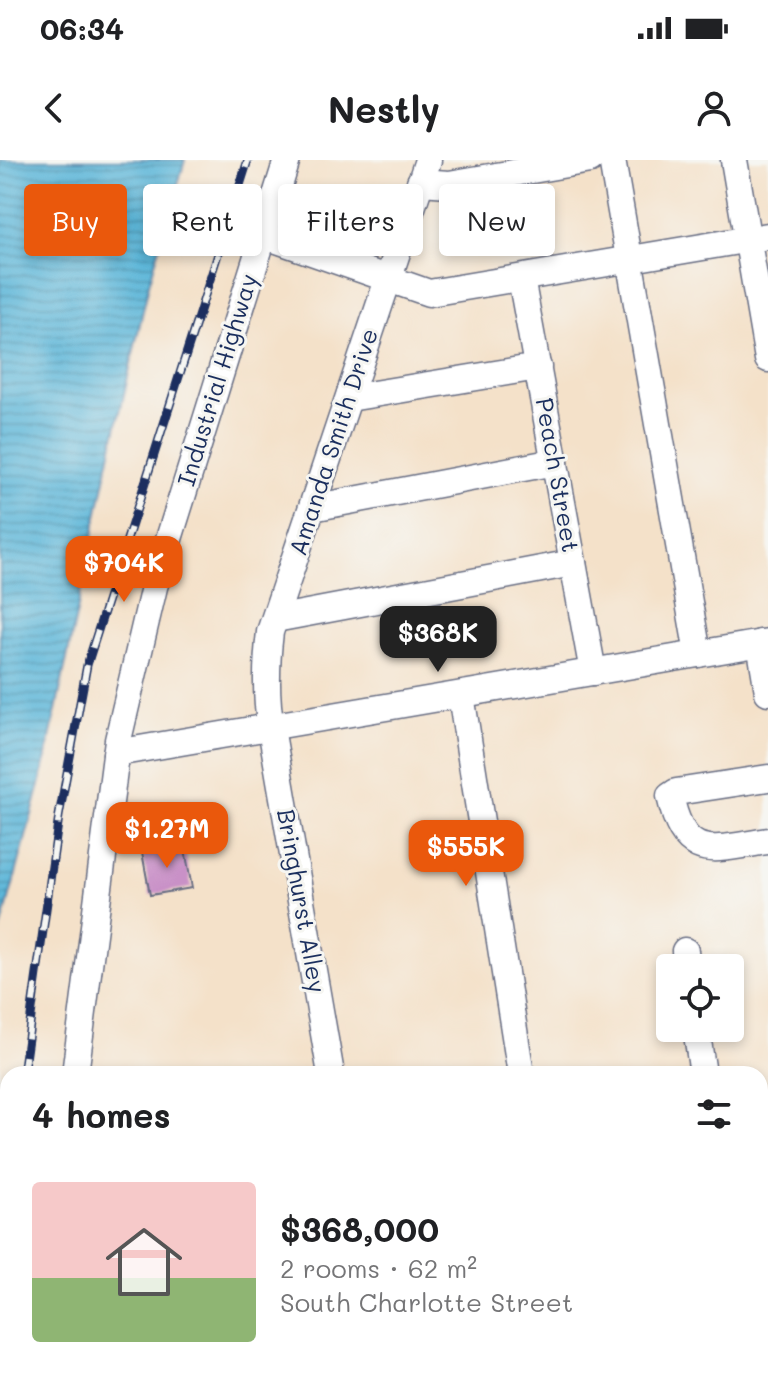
<!DOCTYPE html>
<meta charset="utf-8">
<style>
:root{--surface:#fff;--page:#f2f2f2;--text:#202124;--muted:#757577;--accent:#ea580c}
body{margin:0;font-family:Mali,sans-serif;background:var(--page);color:var(--text);height:100vh;display:flex;flex-direction:column;font-size:30px;white-space:nowrap}
*{box-sizing:border-box;margin:0}
p{font-size:26px;color:var(--muted)}
.icon{flex:none;width:44px;height:44px;fill:none;stroke:currentColor;stroke-width:2;stroke-linecap:round;stroke-linejoin:round}
.map{position:relative;flex:1;overflow:hidden}
.panel{position:absolute;left:0px;top:906px;width:768px;height:314px;display:flex;flex-direction:column;background:var(--surface);border-radius:24px 24px 0 0;box-shadow:0 4px 12px #0003}
.panel>*{flex:none}
.banner{position:absolute;left:24px;top:24px;width:720px;height:72px;display:flex;gap:16px}
.buttons{position:absolute;left:656px;top:794px;display:grid;gap:16px}
.buttons a{display:grid;place-items:center;width:88px;height:88px;border-radius:8px;background:var(--surface);box-shadow:0 4px 12px #0003;font-size:40px}
.price{position:absolute;translate:-50% -68px;padding:0 18px;border-radius:16px;background:var(--accent);color:#fff;font-size:26px;line-height:52px;filter:drop-shadow(0 2px 4px #0008)}
.price::after{content:'';position:absolute;left:50%;top:48px;width:24px;height:18px;margin-left:-12px;background:inherit;clip-path:polygon(0 0,100% 0,50% 100%)}
.price.selected{background:#222;color:#fff}
ul{padding:0;list-style:none}
li{display:flex;align-items:center;gap:24px;height:200px;padding:0 32px}
li span{display:grid;place-items:center;flex:none;width:224px;height:160px;border-radius:8px;color:#555}
li>.icon{margin-inline-start:auto}
span .icon{width:96px;height:96px;fill:#fffc;stroke-width:1}
li b{font-size:34px}
h2{display:flex;justify-content:space-between;align-items:center;height:96px;padding:0 32px;font-size:34px}
.chip{padding:0 28px;border-radius:8px;background:var(--surface);box-shadow:0 4px 12px #0003;font-size:28px;line-height:72px}
.chip.selected{background:var(--accent);color:#fff}
.status{display:flex;justify-content:space-between;align-items:center;height:56px;padding:0 40px;background:var(--surface);direction:ltr}
.status svg{height:22px;fill:currentColor}
header{display:flex;justify-content:space-between;align-items:center;height:104px;padding:0 32px;background:var(--surface);font-size:36px;font-weight:700}
.map>svg:first-child{display:block}
.water{fill:url(#water-rules);stroke:#3a729b;stroke-width:2}
.building{fill:#c991c7}
.lines{fill:none;stroke-linecap:round;stroke-linejoin:round}
.minor-casing{stroke:#676d83;stroke-width:29}
.minor{stroke:#fff;stroke-width:26}
.rail-casing{stroke:#1b2f5e;stroke-width:9}
.rail{stroke:#f6f6f2;stroke-width:6;stroke-dasharray:18;stroke-linecap:butt}
.labels{text-anchor:middle;stroke-width:6;stroke-linejoin:round;paint-order:stroke}
.street-label{font-size:24px;fill:#1b2f5e;stroke:#f6f6f2}
</style>
<div class="status"><b>06:34</b><svg viewBox="0 0 49 12"><path d="M0 12V9h3v3zM5 12V6h3v6zM10 12V3h3v9zM15 12V0h3v12zM26 1h20v11H26zM47 4h2v5h-2z"/></svg></div>
<header><svg class="icon" aria-label="back" viewBox="0 0 24 24"><path d="M15 5l-7 7 7 7"/></svg>Nestly<svg class="icon" aria-label="person" viewBox="0 0 24 24"><circle cx="12" cy="8" r="4"/><path d="M4 21q1-7 8-7t8 7"/></svg></header>
<div class="map">
<svg width="768" height="1219" viewBox="0 0 768 1219">
<defs>
<pattern id="water-rules" width="6" height="5" patternUnits="userSpaceOnUse" patternTransform="scale(2)"><rect width="6" height="5" fill="#5ab5d8"/><path d="M0 2.5h6" fill="none" stroke="#4a94b2"/></pattern>
</defs>
<rect width="100%" height="100%" fill="#f6f6f2"/>
<filter id="ink" filterUnits="userSpaceOnUse"><feTurbulence type="fractalNoise" baseFrequency=".0125" numOctaves="2"/><feDisplacementMap in="SourceGraphic" scale="16" xChannelSelector="R" yChannelSelector="G"/><feConvolveMatrix kernelMatrix="1 2 1 2 8 2 1 2 1" color-interpolation-filters="sRGB"/></filter>
<filter id="wash" filterUnits="userSpaceOnUse"><feTurbulence type="fractalNoise" baseFrequency=".006" numOctaves="4" result="noise"/><feDisplacementMap in="SourceGraphic" scale="32" xChannelSelector="R" yChannelSelector="G"/><feGaussianBlur stdDeviation="1.8" result="paint"/><feColorMatrix in="noise" values="0 0 0 0 0 0 0 0 0 0 0 0 0 0 0 0 0 1.4 0 .05"/><feComposite in="paint" operator="in"/></filter>
<g filter="url(#wash)">
<rect width="100%" height="100%" fill="#f4e1c9"/>
<polygon class="water" points="0,0 185,0 149,124 109,300 41,621 0,773"/>
<g id="blocks">
<polygon class="building" points="184,684 192,728 150,735 142,692"/>
</g>
</g>
<g filter="url(#ink)">
<use href="#blocks" fill-opacity="0" stroke="#676d83" stroke-width="2"/>
<g class="lines">
<g class="minor-casing">
<g id="minor">
<polyline points="612,0 698,494"/>
<polyline points="734,0 768,199"/>
<polyline points="420,22 449,24 590,0"/>
<polyline points="263,75 429,133 768,76"/>
<polyline points="521,118 593,512"/>
<polyline points="349,238 538,207"/>
<polyline points="312,348 555,302"/>
<polyline points="275,459 573,403"/>
<polyline points="760,483 768,532"/>
<polyline points="461,535 521,914"/>
<polyline points="116,593 768,482"/>
<path d="M768 618 676 632 670 636C685 704 712 689 768 681"/>
<polyline points="685,791 687,808"/>
<polyline points="696,868 703,914"/>
<polyline points="75,914 118,580 154,427 287,0"/>
<path d="M331 914 271 568C265 535 266 505 270 472L428 0"/>
<polyline points="760,972 768,971"/>
<polyline points="203,1212 204,1219"/>
<polyline points="384,1212 385,1219"/>
<polyline points="574,1212 575,1219"/>
<polyline points="754,1212 755,1219"/>
<polyline points="34,1219 35,1212"/>
</g>
</g>
<use href="#minor" class="minor"/>
<g class="rail-casing">
<g id="rail">
<polyline points="23,914 59,656 87,505 248,0"/>
<polyline points="0,1083 8,1031"/>
</g>
</g>
<use href="#rail" class="rail"/>
</g>
</g>
<g class="labels">
<g class="street-label">
<text transform="translate(218 220) rotate(-73)" y="8">Industrial Highway</text>
<text transform="translate(334 282) rotate(-72)" y="8">Amanda Smith Drive</text>
<text transform="translate(557 315) rotate(80)" y="8">Peach Street</text>
<text transform="translate(301 741) rotate(80)" y="8">Bringhurst Alley</text>
</g>
</g>
</svg>
<div class="buttons">
<a><svg class="icon" aria-label="locate" viewBox="0 0 24 24"><circle cx="12" cy="12" r="6"/><path d="M12 2v4M12 18v4M2 12h4M18 12h4"/></svg></a>
</div>
<b class="price" style="left:124px;top:444px">$704K</b>
<b class="price selected" style="left:438px;top:514px">$368K</b>
<b class="price" style="left:167px;top:710px">$1.27M</b>
<b class="price" style="left:466px;top:728px">$555K</b>
<div class="banner">
<a class="chip selected">Buy</a>
<a class="chip">Rent</a>
<a class="chip">Filters</a>
<a class="chip">New</a>
</div>
<section class="panel">
<h2>4 homes<svg class="icon" aria-label="filters" viewBox="0 0 24 24"><path d="M4 7h16M4 17h16"/><circle cx="9" cy="7" r="2"/><circle cx="15" cy="17" r="2"/></svg></h2>
<ul>
<li><span style="background:linear-gradient(#f6c9c9 60%,#8fb573 0)"><svg class="icon" aria-label="home" viewBox="0 0 24 24"><path d="M3 11l9-7 9 7M6 9v11h12V9"/></svg></span><div><b>$368,000</b><p>2 rooms · 62 m²</p><p>South Charlotte Street</p></div></li>
</ul>
</section>
</div>
